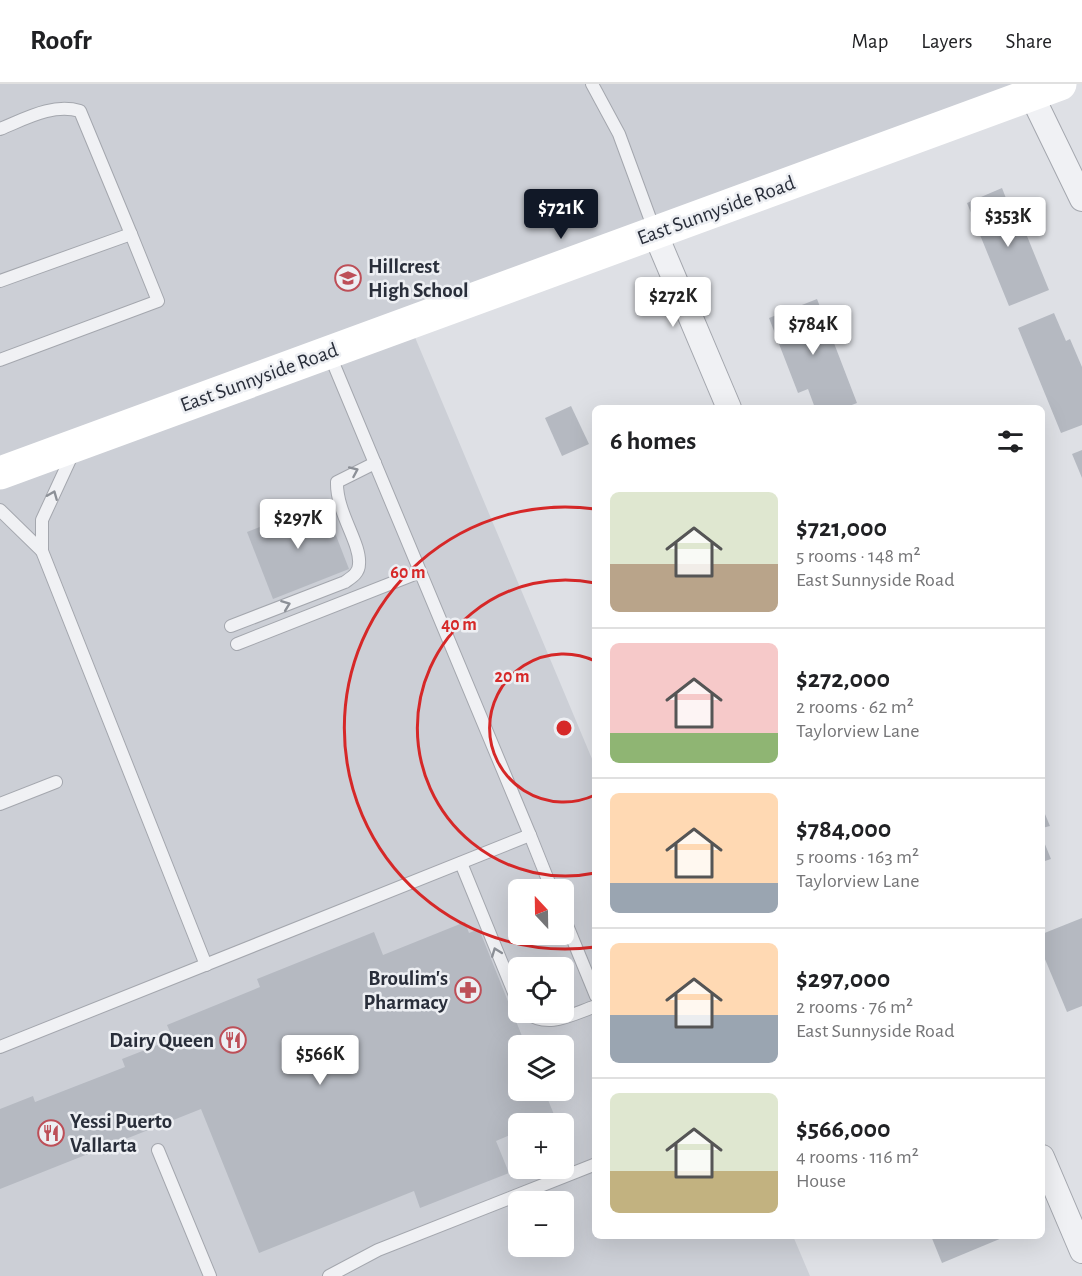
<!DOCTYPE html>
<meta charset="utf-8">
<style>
:root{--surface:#fff;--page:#f6f6f6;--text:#202124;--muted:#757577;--line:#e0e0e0;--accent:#111827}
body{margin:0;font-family:"Alegreya Sans",sans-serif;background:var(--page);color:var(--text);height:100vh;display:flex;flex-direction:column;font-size:22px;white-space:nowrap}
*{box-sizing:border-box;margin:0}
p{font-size:20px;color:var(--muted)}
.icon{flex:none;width:33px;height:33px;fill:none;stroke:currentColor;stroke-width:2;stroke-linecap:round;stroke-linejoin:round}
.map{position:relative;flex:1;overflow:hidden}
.panel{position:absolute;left:592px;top:321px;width:453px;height:834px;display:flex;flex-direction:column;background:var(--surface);border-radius:9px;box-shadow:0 6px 24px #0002}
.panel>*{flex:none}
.needle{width:39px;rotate:338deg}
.tools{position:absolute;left:508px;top:795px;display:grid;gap:12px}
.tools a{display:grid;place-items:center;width:66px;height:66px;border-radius:9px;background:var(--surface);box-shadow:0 6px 24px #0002;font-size:30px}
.price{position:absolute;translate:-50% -51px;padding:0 14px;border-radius:6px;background:#fff;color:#222;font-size:20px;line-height:39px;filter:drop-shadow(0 2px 3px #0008)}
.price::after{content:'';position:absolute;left:50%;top:36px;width:18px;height:14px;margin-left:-9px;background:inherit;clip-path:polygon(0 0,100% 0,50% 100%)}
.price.current{background:var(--accent);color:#fff}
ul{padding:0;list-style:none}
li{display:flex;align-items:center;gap:18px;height:150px;padding:0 18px}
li+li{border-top:2px solid var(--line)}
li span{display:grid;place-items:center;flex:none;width:168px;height:120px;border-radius:9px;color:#555}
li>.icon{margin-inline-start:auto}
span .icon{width:72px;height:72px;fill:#fffc;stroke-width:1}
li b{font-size:26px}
h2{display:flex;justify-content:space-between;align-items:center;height:72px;padding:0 18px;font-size:26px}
header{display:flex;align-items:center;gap:36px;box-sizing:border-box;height:84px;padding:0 30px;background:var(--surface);border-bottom:2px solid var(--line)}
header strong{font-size:28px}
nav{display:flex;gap:33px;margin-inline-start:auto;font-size:21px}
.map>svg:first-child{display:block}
.built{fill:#cccfd6;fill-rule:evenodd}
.building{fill:#b5b9c1}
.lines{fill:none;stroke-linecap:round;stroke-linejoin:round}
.lane-casing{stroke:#a4a7ae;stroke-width:14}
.street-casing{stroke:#a4a7ae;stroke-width:26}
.lane{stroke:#f0f1f4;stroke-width:12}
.street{stroke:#f0f1f4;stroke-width:24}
.secondary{stroke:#fff;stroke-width:33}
.oneway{stroke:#8c9097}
.ring{fill:none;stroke:#d62828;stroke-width:3}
.labels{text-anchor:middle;stroke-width:5;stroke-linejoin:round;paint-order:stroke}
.street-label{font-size:21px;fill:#292e3a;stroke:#edeff3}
.poi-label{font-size:21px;font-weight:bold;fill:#292e3a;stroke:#edeff3;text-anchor:start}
.centre{fill:#d62828;stroke:#edeff3;stroke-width:3}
.ring-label{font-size:18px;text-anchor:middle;font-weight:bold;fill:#d62828;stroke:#edeff3;stroke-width:5;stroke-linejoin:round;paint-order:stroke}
</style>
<header>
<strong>Roofr</strong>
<nav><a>Map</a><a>Layers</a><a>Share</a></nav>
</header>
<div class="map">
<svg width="1082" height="1192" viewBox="0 0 1082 1192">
<rect width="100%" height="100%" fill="#dee0e5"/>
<path class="built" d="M0 0H1059L409 239 595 682 596 1152H793L810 1192H0ZM519 806H564V850H519ZM519 884H564V928H519ZM519 962H564V1006H519ZM519 1040H564V1084H519ZM519 1118H564V1162H519Z"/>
<g class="building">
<polygon points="1002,104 1013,132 1018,130 1049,206 1009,222 967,119"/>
<polygon points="817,215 857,319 844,324 815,324 808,305 798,309 769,234"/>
<polygon points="1054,229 1066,257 1070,255 1082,283 1082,341 1061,349 1018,244"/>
<polygon points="571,322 589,360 562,372 545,334"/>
<polygon points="1082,366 1082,394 1072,370"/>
<polygon points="323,418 349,485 273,515 247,448"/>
<polygon points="1042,723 1050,742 1042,744"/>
<polygon points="1042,753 1051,775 1042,778"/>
<polygon points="1082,834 1082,922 1067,928 1042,868 1042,850"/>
<polygon points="465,838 469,849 479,845 526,962 519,962 519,1006 544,1006 555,1033 538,1040 519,1040 519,1047 496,1057 509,1089 420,1124 414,1107 259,1169 201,1025 0,1105 0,1025 33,1012 35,1018 125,983 122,975 173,955 167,941 260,903 257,895 374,848 383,871"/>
<polygon points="931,1152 1001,1152 1002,1154 942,1179"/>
</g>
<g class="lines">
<g class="lane-casing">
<g id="lane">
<polyline points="592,0 619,50 655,148"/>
<path d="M0 45C25 35 52 19 80 27L131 150"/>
<polyline points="0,197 131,150 158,217 0,276"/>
<polyline points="73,369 42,436 42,467 206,881"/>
<polyline points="0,426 42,467"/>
<path d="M231 542 345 498C352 493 359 489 359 480 361 459 336 428 337 398L375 379"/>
<polyline points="237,560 420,488"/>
<polyline points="0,720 56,698"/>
<polyline points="530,751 552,806"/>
<polyline points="461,779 519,921"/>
<polyline points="564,834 596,912"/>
<path d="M525 928C549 945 570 931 596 922"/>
<polyline points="0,963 530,751 329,269"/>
<polyline points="158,1066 210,1192"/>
<polyline points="329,1192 378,1166 596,1080"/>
</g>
</g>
<g class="street-casing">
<g id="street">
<polyline points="1031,10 1082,115"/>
<polyline points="655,149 729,324"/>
<polyline points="1042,1073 1082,1167"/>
</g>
</g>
<use href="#lane" class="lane"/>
<use href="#street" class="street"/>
<polyline class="secondary" points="0,389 1060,0"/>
</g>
<defs><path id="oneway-chevron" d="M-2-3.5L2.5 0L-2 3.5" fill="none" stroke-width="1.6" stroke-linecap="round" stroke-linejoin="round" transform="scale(1.5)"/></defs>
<g class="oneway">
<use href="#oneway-chevron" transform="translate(354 387) rotate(-24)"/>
<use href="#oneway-chevron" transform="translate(53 411) rotate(-68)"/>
<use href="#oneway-chevron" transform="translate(286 521) rotate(-21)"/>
<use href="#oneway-chevron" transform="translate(496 868) rotate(-111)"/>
</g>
<g class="ring">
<path d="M595 711A74 74 0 1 1 595 577"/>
<path d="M595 789A148 148 0 1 1 595 499"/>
<path d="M595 863A221 221 0 1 1 595 425"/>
</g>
<defs>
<g id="school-ring" transform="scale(1.35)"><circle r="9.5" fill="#edeff3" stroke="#bd4f58" stroke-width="1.5"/><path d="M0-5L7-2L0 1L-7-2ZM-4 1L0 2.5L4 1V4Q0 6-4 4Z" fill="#bd4f58"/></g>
<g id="pharmacy-ring" transform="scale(1.35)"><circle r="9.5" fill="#edeff3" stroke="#bd4f58" stroke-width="1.5"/><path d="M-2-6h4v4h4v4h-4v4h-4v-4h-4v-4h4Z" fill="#bd4f58"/></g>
<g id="restaurant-ring" transform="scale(1.35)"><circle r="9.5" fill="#edeff3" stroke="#bd4f58" stroke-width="1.5"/><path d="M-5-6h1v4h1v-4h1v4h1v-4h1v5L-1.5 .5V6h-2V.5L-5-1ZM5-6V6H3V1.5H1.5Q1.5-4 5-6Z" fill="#bd4f58"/></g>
</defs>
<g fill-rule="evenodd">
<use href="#school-ring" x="348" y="194"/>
<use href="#pharmacy-ring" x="468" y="906"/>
<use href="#restaurant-ring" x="233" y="956"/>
<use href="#restaurant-ring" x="51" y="1049"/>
</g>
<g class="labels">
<g class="street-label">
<text transform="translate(716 126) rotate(-20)" y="7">East Sunnyside Road</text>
<text transform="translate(259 293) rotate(-20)" y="7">East Sunnyside Road</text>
</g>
<g class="poi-label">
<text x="368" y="189">Hillcrest<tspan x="368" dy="24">High School</tspan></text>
<text x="448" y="901" text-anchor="end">Broulim's<tspan x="448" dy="24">Pharmacy</tspan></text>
<text x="214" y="963" text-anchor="end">Dairy Queen</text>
<text x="70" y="1044">Yessi Puerto<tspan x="70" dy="24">Vallarta</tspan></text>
</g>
</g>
<circle cx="564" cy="644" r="9" class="centre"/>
<g class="ring-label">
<text x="408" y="494">60 m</text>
<text x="459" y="546">40 m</text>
<text x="512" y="598">20 m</text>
</g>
</svg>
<div class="tools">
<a><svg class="needle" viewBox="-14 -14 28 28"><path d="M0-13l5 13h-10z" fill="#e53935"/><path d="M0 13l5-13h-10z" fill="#757577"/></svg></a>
<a><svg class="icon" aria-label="locate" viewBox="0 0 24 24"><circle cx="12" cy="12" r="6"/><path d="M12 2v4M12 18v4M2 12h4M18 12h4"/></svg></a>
<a><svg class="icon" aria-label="layers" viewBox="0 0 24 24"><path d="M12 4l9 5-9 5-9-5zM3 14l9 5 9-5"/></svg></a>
<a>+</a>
<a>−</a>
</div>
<b class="price current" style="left:561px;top:156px">$721K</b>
<b class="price" style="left:1008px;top:164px">$353K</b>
<b class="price" style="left:673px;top:244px">$272K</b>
<b class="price" style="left:813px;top:272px">$784K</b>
<b class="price" style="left:298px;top:466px">$297K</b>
<b class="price" style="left:320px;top:1002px">$566K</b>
<section class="panel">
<h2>6 homes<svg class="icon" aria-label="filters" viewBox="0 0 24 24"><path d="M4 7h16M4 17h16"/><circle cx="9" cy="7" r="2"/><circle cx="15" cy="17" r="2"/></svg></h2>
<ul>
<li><span style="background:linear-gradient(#dfe7d0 60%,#b9a48a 0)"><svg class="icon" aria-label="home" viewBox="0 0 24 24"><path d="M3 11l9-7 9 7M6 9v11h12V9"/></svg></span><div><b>$721,000</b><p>5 rooms · 148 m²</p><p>East Sunnyside Road</p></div></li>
<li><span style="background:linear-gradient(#f6c9c9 75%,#8fb573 0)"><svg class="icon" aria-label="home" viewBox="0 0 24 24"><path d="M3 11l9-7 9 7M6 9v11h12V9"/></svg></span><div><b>$272,000</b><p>2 rooms · 62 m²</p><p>Taylorview Lane</p></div></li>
<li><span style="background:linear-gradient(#ffd9b3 75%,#9aa5b1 0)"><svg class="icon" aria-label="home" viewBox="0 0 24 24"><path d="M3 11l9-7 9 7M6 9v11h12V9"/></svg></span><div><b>$784,000</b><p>5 rooms · 163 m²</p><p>Taylorview Lane</p></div></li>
<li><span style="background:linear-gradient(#ffd9b3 60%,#9aa5b1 0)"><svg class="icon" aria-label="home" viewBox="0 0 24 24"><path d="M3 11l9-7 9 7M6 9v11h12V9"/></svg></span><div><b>$297,000</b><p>2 rooms · 76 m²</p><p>East Sunnyside Road</p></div></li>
<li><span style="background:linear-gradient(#dfe7d0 65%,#c2b280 0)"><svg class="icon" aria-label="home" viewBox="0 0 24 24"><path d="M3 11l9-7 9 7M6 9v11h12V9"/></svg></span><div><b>$566,000</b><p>4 rooms · 116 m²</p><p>House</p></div></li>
</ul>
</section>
</div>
